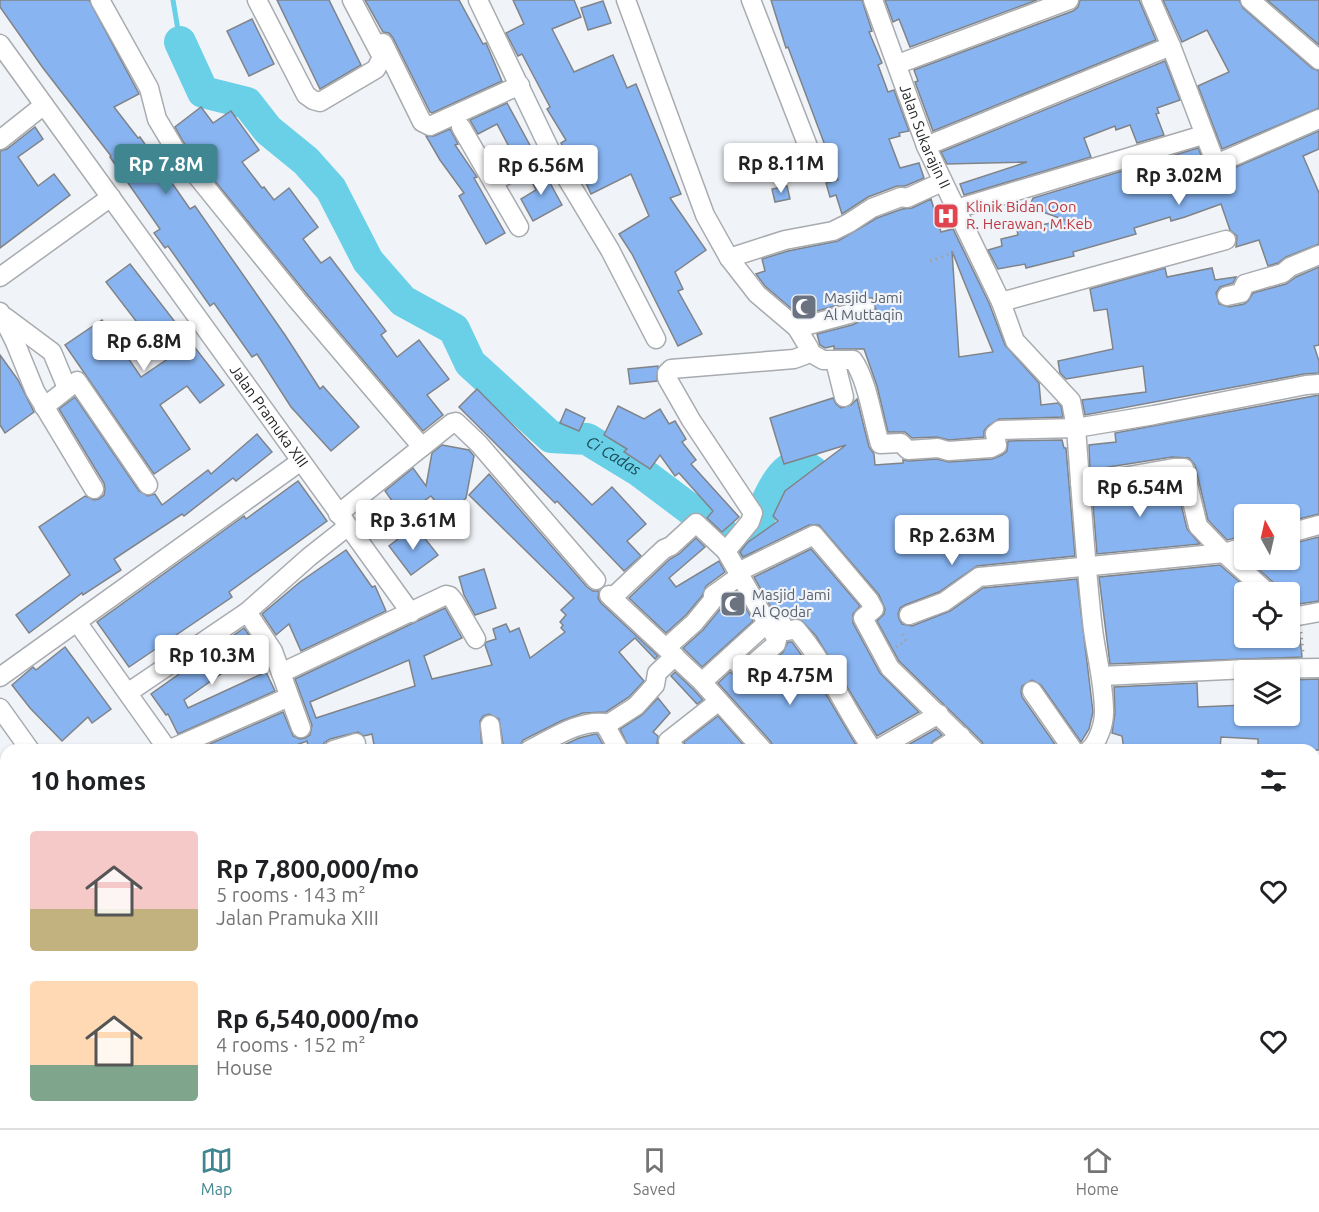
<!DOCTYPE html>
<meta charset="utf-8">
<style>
:root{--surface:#fff;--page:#f6f6f6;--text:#202124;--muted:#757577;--line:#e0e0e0;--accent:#408691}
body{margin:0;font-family:Ubuntu,sans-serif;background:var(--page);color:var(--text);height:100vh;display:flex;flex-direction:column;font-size:22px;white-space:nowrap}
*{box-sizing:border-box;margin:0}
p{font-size:20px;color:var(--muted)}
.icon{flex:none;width:33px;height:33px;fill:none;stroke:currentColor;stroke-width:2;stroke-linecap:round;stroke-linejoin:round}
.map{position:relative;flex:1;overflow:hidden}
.details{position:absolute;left:0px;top:744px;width:1320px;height:384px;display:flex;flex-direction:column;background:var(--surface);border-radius:18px 18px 0 0;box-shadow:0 2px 4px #0004}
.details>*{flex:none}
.needle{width:39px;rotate:352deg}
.fabs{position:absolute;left:1234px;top:504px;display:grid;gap:12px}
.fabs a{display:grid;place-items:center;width:66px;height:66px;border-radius:6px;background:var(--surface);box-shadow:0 2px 4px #0004;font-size:30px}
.price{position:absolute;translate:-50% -51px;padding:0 14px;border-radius:6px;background:#fff;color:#222;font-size:20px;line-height:39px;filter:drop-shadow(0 2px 3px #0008)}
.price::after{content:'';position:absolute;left:50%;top:36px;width:18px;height:14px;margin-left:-9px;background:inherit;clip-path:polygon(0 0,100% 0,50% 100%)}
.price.active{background:var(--accent);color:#fff}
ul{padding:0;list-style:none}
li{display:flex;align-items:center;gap:18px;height:150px;padding:0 30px}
li span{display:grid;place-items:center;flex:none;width:168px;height:120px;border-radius:6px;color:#555}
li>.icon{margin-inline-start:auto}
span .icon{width:72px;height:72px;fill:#fffc;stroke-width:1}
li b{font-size:26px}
h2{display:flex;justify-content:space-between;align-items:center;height:72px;padding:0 30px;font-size:26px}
.dock{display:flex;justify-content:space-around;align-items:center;height:84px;border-top:2px solid var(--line);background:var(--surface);font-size:16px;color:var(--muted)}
.dock a{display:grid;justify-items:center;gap:3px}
.dock .active{color:var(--accent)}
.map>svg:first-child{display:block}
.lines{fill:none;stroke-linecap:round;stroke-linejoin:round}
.stream{stroke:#69d0e8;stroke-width:5}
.river{stroke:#69d0e8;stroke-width:32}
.building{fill:#88b5f2;stroke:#808387;stroke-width:1.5;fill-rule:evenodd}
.minor-casing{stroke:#a8abaf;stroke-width:21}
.path{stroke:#a0a2a5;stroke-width:3;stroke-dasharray:1.5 4.5;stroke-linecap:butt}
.minor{stroke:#fff;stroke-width:18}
.labels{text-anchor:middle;stroke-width:4.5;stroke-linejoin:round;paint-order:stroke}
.street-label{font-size:15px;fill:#242527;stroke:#f0f3f7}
.health-label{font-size:15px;fill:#be3a42;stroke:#f0f3f7;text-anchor:start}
.worship-label{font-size:15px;fill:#5b616d;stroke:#f0f3f7;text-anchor:start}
.water-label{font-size:16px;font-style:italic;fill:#1a4853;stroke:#f0f3f7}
</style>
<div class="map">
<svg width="1319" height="1128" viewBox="0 0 1319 1128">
<rect width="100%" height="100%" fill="#f0f3f7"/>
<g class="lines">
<polyline class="stream" points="173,0 180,42"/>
<g class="river">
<path id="s1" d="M180 42 203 92 247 103 268 130 306 161 331 189 368 261 403 301 454 329 470 363 551 437 587 439 638 470 738 545C743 541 748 537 752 532 764 516 780 447 812 471 822 479 830 493 838 504"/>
<polyline points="1314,916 1319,918"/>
</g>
</g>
<g class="building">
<polygon points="0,0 89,0 139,94 114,107 138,138 140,137 190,209 195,206 285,335 320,389 323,386 359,427 331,451 291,407 257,354 252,357 214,303 210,306 168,246 165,248 154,233 160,229 110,157 111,156 43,68 0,7"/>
<polygon points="277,0 329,0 361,65 320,89"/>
<polygon points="365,0 459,0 483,44 486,43 502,81 432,113 430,112 393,38 389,33 383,32"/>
<polygon points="513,0 574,0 581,17 552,29 574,72 613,55 627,88 636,84 681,194 670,198 706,250 675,272 683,289 678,291 702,334 678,346 632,254 619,234 649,216 631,174 591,194 580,170 577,172 561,143 566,140 547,109 550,107 531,71 522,54 518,56 506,33 524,24"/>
<polygon points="771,0 862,0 872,31 869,32 882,63 878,65 888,92 894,90 909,131 899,133 900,136 889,139 900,168 919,163 924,178 905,186 897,186 868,197 842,214 836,195 830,197 826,183 838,180 788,47 786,48"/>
<polygon points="885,0 1037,0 910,47 899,19 893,22"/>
<polygon points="1080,0 1139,0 1156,40 933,131 915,82 918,81 914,70 1073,11 1078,7"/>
<polygon points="1163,0 1239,0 1243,8 1312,68 1319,71 1319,108 1222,149 1198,86 1229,72 1207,30 1182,42"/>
<polygon points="1267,0 1319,0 1319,45"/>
<polygon points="603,1 611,23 588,30 581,8"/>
<polygon points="252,19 274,64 249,76 227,31"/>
<polygon points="1165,61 1180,100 1157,108 1159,113 1156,114 1164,135 1137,143 1130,125 1116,130 1115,126 1084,138 1091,157 964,195 960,184 1027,162 947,164 941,152"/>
<polygon points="507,103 532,149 515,158 497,124 478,134 470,120"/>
<polygon points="201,107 213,123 231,111 259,150 242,162 262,188 264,187 274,200 289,188 318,227 303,239 321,263 330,257 386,331 381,335 397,357 419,340 449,379 427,395 443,415 423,431 306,293 184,143 175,127"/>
<polygon points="35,127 43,139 18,157 38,186 54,174 70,195 0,248 0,151 7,149"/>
<polygon points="450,129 458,144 455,145 477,177 474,178 505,233 486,244 459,196 464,193 440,160 426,136 434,136"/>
<polygon points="1319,131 1319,149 1303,156 1319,193 1319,244 1286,257 1278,263 1268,266 1259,240 1236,247 1237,236 1230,230 1221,204 1185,217 1171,221 1170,217 1134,228 1136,234 1073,252 1074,256 1026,268 1025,264 998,269 988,250 1002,246 1001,239 1018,235 1017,230 1065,220 1029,207 1033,198 1198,148 1209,172 1214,175 1220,174"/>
<polygon points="546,167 552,179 549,181 562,205 533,221 521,199 536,190 529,176"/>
<polygon points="787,186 790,199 775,202 772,189"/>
<path d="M931 199 941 232 953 229 989 303 1005 345 1039 383 1041 405 1058 403 1061 406 1063 417 999 419 988 426 984 431V437L949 440 937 437 912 438 905 432H888L877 386 864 349H834V346L825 348 820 345 817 334 852 325 870 317 876 309 872 298 861 297 845 303 800 316 765 286 756 274 765 271 762 259 788 251 838 241 877 218 902 209 912 208ZM952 251 963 279 993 352 959 357Z"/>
<polygon points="130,264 224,385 200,403 187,386 160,405 190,449 154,474 65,345 102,320 141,377 166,360 106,282"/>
<polygon points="1319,267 1319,345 1314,346 1319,361 1319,373 1304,374 1085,415 1082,400 1146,392 1143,366 1066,379 1060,373 1058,361 1113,349 1107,309 1094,311 1090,289 1165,268 1167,277 1212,268 1215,280 1236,277 1233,283 1220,287 1216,293 1219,304 1229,307 1244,304 1248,301 1253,293 1286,284 1296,277"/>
<polygon points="0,355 18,380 34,412 5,433 0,425"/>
<polygon points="658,366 657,381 630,384 628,369"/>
<polygon points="477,389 592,505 612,487 646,524 627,541 641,556 624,571 557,501 555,503 459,407"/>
<polygon points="1319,395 1319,514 1290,521 1290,514 1245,514 1245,536 1227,540 1208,520 1195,465 1189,458 1172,457 1090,470 1089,445 1116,442 1115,433"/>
<polygon points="75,397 139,491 148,496 155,494 162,505 208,470 211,474 257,434 272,452 236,481 233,478 184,516 182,514 114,559 121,570 83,595 82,593 29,633 16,615 70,575 39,527 85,496 94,500 99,499 104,495 105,489 104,483 59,409"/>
<polygon points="833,398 836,404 841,408 851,405 857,399 869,447 874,454 875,465 903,463 903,460 909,461 937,459 949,462 992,459 1002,455 1007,451 1008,441 1062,440 1064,448 1066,448 1075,556 977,566 939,592 905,605 900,608 898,614 899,619 902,624 912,626 950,611 983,588 1077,579 1093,712 1089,729 1081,742 1041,685 1032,680 1022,686 1021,691 1022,697 1059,750 985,750 982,742 970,730 899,661 877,621 884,614 885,609 879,595 819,525 809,525 743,557 740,552 747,543 778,521 773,516 785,491 846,445 784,464 770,418"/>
<polygon points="618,406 644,419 660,409 669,424 675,421 686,439 682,442 696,460 691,464 739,517 722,532 707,518 713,511 679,473 675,476 660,455 650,469 624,452 627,449 604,435"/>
<polygon points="566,409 585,418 579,431 560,423"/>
<polygon points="442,445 469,450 474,456 466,498 447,515 431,496 403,516 385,491 413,468 426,486 432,453"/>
<path d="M489 474 587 587 593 591H599L598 598 601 603 658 656 655 659 635 638 619 652 644 681 629 697 606 712 583 713 561 721 523 740 518 750H504L499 719 489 714 483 716 480 721 482 750H375L372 734 364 736 358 732 330 739 324 743 322 749 318 750H309L307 741 283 750H196L283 712 293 736 300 739 305 738 310 735 312 725 295 679 445 608 462 638 424 656 432 679 492 665 485 645 486 642 496 639 493 629 506 624 510 632 519 628 530 658 565 632 561 628 563 625 560 622 566 615 561 610 574 598 469 495ZM409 660 415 686 316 718 310 702Z"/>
<polygon points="1175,479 1187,529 1200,544 1097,554 1092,493"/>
<polygon points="298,481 327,521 229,592 232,597 129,667 97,622 244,516 246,519"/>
<polygon points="415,526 438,555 411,575 389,546"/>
<polygon points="1319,537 1319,601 1299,604 1290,602 1290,592 1278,592 1275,584 1248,560 1290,560 1290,544"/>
<polygon points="696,538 705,547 669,578 676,587 719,561 725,572 706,586 702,596 686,615 666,633 629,598 670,559 679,554"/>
<polygon points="811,549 860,606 853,614 853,623 880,673 919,712 877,736 816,636 800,619 792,618 782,609 772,609 754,577"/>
<polygon points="346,550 372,587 375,586 386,611 301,651 289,624 276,635 262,614 300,582"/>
<polygon points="1220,565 1251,592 1245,592 1245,639 1273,638 1273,642 1290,640 1290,630 1299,630 1302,657 1110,664 1099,577"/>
<polygon points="484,569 496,608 475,615 464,595 459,577"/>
<polygon points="737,592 753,621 702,667 683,648 703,630 722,607 724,601"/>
<polygon points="244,628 258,648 184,700 188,708 266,672 275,691 178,734 168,714 166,715 151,694"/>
<polygon points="788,642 792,642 808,664 859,750 774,750 771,742 718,683 730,672 742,681 753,679 783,652"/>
<polygon points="65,647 111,709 92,723 88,717 62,741 30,708 12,685 33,667 36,670"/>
<polygon points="675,672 694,690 703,700 697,704 671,676"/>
<polygon points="1319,679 1319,750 1258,750 1258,739 1221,737 1220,750 1124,750 1122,736 1112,733 1115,713 1114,687 1197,683 1198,707 1245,705 1245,716 1290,716 1290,680"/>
<polygon points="658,698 670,713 653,732 658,736 657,744 661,750 630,750 620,729 642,715"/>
<polygon points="718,716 748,750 687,750 684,742"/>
<polygon points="936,729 942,735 933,741 928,750 899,750"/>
<polygon points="595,734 597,734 606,750 553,750 579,738"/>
</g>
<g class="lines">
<g class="minor-casing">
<g id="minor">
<polyline points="100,0 149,88 157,119 175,149 297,300 422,447"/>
<polyline points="257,0 306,95 313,100 320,102 376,69 382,57 352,0"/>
<polyline points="478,0 551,152 610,250 656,339"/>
<polyline points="626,0 705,215 729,258 757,294 797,328 809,348 805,355 794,359 671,369 667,373 667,378 691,420 753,513 750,522 726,551 777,640 776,644 746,670 743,669 731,656"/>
<polyline points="751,0 816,167"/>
<path id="s2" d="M873 0 926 146 1001 302 1015 341 1071 401 1076 428C1081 492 1085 557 1092 621 1095 652 1104 681 1104 712 1104 725 1098 742 1089 750"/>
<polyline points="1151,0 1171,46 1216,164 1319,119"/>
<polyline points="1250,0 1319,60"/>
<polyline points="383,43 422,122 430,126 520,85"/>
<path id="s3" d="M0 44 411 613"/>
<polyline points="898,64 1069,0"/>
<polyline points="461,127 519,227"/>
<polyline points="0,140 44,105"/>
<polyline points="926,146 1171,46"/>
<polyline points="493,182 551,152"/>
<polyline points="956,209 1203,135"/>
<polyline points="729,258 785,240 833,231 849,223 872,208 901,197 907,198 942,182"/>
<polyline points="0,277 111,197"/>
<polyline points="1227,296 1241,293 1245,284 1283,273 1290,267 1319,255"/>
<polyline points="1001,302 1226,240"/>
<polyline points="0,312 15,342 35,391 94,489"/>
<polyline points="5,317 52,352 67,388"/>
<polyline points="797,328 849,314 865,307"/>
<path d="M809 352 823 360H853C867 379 873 421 880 444L901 443 908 450 938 448 948 451 991 448 997 445 995 434 1000 430 1076 428 1154 415 1306 385 1319 384"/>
<polyline points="835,361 844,397"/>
<polyline points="44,407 77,381 148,485"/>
<polyline points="1080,483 1117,478 1174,468 1184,468 1198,526 1224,553 1267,592"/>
<polyline points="338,514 452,423 456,422 479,444 596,580"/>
<polyline points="1290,533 1319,525"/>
<polyline points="738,572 814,535 869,600 874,609 863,618 890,668 974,750"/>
<polyline points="609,595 702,682 763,750"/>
<polyline points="612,598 664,549 671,546 696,523 726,551"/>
<polyline points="247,612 273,651 301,728"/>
<polyline points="1290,613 1298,616 1319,612"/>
<polyline points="909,615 944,602 979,577 1224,553 1245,547"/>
<polyline points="77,622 168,750"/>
<polyline points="666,648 694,623 713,600 713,595 741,575"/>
<polyline points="281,673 446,595 450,596 454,601 476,639"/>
<polyline points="1102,676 1247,669 1319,668"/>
<polyline points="0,677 301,461"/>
<path d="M702 682 767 623 778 619 787 631 796 629C828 666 845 711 873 750"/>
<polyline points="1032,691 1073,750"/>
<polyline points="129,692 247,612 309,557 347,527"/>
<polyline points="0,708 30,750"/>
<polyline points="490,725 493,750"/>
<polyline points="605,726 636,706 655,685 657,673 675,656"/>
<polyline points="168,750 289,697"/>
<polyline points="333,750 356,743"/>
<path d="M529 750C552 739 578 720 604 723L619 750"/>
<polyline points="676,750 668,741 719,701"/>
<polyline points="876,750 939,714"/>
<polyline points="939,750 961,736"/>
<polyline points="1314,811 1319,811"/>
<polyline points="0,939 6,948"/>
<polyline points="1314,1054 1319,1052"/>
<polyline points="0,1101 6,1097"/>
<polyline points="694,1122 697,1128"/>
<polyline points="1161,1122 1166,1128"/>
<polyline points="415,1128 432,1122"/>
<polyline points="713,1128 720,1122"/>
<polyline points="935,1128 942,1122"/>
<polyline points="1053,1128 1061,1122"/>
<polyline points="1226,1128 1234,1122"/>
</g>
</g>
<g class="path">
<polyline points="930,261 958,251"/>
<polyline points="1301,632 1303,653"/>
<polyline points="896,647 906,641 901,630"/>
</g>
<use href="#minor" class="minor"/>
</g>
<defs>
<g id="hospital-square" transform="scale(1.35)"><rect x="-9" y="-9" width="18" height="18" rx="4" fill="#e0444e" stroke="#f0f3f7"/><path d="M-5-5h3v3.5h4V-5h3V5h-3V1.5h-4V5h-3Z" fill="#fff"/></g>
<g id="mosque-square" transform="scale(1.35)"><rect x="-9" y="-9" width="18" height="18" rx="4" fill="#6b7280" stroke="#f0f3f7"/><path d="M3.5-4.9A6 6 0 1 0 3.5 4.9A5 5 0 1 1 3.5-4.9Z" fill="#fff"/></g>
</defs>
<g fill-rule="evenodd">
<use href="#hospital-square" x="946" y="216"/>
<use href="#mosque-square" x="804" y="307"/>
<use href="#mosque-square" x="733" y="604"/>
</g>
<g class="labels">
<g class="street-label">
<text dy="5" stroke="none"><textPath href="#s2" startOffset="146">Jalan Sukarajin II</textPath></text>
<text dy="5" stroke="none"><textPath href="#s3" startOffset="459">Jalan Pramuka XIII</textPath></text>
</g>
<g class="health-label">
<text x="966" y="212">Klinik Bidan Oon<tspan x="966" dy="17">R. Herawan, M.Keb</tspan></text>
</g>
<g class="worship-label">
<text x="824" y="303">Masjid Jami<tspan x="824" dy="17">Al Muttaqin</tspan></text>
<text x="752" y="600">Masjid Jami<tspan x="752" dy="17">Al Qodar</tspan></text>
</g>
<g class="water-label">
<text dy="6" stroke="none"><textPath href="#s1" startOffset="628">Ci Cadas</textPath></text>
</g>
</g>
</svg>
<div class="fabs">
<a><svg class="needle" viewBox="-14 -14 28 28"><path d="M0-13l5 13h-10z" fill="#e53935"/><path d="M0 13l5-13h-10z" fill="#757577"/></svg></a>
<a><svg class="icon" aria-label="locate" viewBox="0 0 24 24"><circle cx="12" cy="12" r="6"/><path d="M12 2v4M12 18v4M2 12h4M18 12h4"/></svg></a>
<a><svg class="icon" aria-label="layers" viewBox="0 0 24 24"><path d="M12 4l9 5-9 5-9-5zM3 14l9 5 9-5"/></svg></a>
</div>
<b class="price" style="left:781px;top:194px">Rp 8.11M</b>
<b class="price active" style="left:166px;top:195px">Rp 7.8M</b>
<b class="price" style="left:541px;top:196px">Rp 6.56M</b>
<b class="price" style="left:1179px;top:206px">Rp 3.02M</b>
<b class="price" style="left:144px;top:372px">Rp 6.8M</b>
<b class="price" style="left:1140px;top:518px">Rp 6.54M</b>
<b class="price" style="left:413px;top:551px">Rp 3.61M</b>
<b class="price" style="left:952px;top:566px">Rp 2.63M</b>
<b class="price" style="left:212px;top:686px">Rp 10.3M</b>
<b class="price" style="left:790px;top:706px">Rp 4.75M</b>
<section class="details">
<h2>10 homes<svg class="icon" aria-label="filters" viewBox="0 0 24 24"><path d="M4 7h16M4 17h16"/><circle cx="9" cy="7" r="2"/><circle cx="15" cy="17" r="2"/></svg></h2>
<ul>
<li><span style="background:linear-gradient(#f6c9c9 65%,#c2b280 0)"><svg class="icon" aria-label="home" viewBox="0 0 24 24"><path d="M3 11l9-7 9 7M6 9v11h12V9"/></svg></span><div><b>Rp 7,800,000/mo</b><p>5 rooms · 143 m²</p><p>Jalan Pramuka XIII</p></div><svg class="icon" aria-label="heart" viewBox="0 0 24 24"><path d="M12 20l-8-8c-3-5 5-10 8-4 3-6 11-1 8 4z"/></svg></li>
<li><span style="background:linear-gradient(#ffd9b3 70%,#7fa58c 0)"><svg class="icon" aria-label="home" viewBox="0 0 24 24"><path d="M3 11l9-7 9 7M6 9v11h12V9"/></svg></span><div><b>Rp 6,540,000/mo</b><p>4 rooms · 152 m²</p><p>House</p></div><svg class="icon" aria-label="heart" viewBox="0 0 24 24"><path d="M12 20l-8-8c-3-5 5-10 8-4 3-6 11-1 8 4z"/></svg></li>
</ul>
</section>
</div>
<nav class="dock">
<a class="active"><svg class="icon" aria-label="map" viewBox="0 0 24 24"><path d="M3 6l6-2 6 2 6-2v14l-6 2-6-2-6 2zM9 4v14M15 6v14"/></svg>Map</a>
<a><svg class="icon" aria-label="saved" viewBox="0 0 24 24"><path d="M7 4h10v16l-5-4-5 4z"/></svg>Saved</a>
<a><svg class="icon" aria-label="home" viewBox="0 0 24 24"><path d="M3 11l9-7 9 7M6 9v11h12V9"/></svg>Home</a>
</nav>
